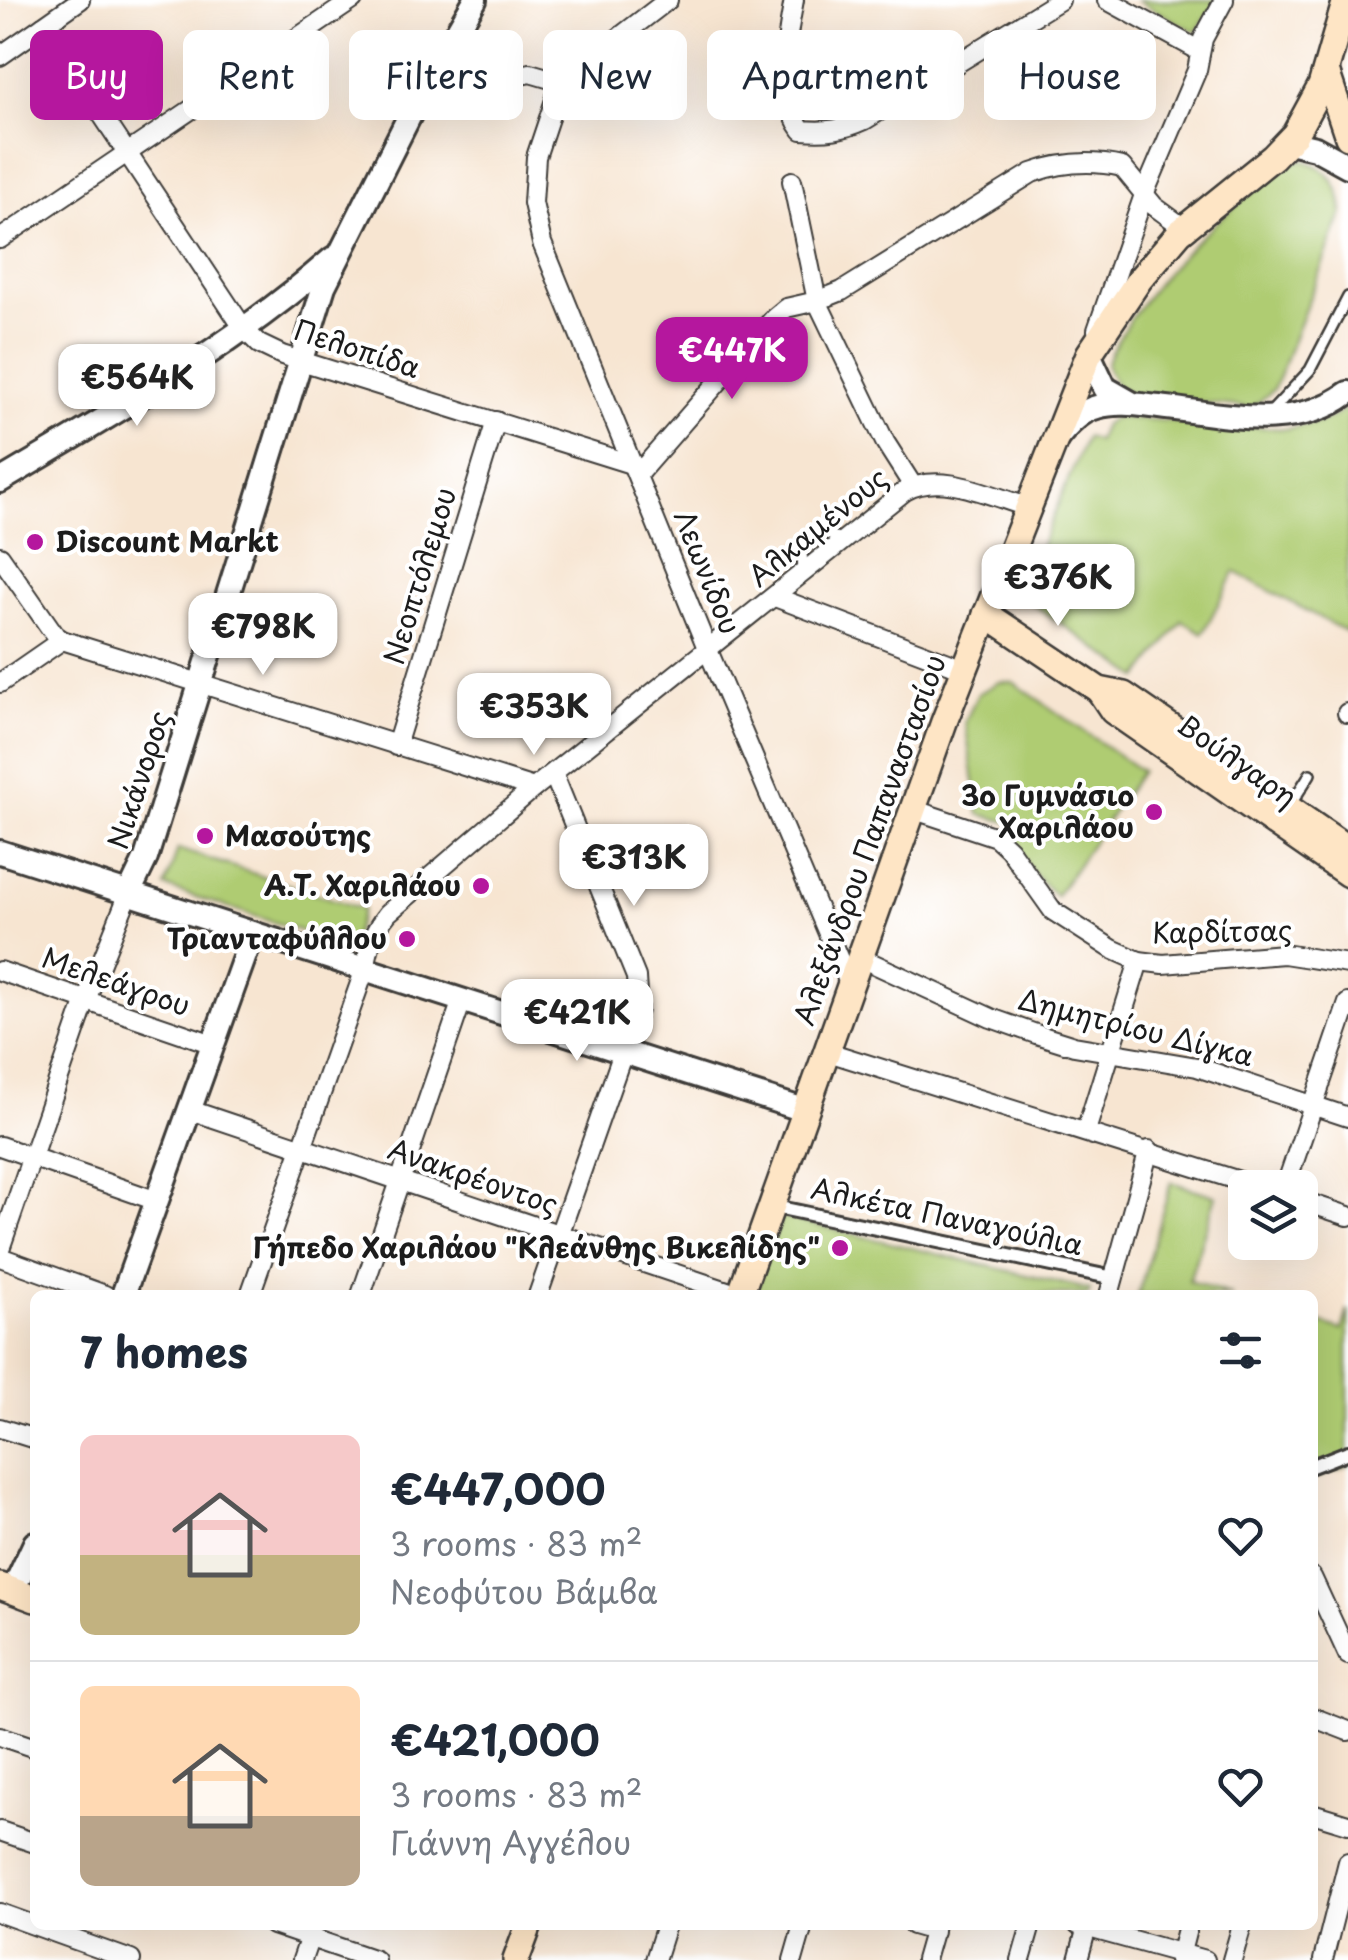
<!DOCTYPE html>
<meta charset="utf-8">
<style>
:root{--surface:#fff;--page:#f2f2f3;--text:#1f2937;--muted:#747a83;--line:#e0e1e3;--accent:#b5179e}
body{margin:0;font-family:"Playpen Sans",sans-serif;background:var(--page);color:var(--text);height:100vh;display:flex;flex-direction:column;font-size:38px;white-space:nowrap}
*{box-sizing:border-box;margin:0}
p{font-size:32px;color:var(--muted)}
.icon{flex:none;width:55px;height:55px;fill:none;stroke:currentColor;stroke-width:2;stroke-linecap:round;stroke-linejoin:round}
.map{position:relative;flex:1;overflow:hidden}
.details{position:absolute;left:30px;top:1290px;width:1288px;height:640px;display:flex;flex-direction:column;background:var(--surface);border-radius:15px;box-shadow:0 10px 40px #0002}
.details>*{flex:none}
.guide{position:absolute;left:30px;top:30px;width:1290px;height:90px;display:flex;gap:20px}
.controls{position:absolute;left:1228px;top:1170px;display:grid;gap:20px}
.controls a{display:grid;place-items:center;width:90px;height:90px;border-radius:15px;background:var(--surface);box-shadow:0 10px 40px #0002;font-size:50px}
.price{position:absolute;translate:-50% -85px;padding:0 22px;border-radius:20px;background:#fff;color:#222;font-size:32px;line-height:65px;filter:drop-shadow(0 2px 5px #0008)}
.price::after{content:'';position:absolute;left:50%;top:60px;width:30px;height:22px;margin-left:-15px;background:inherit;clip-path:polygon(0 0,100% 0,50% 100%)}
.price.on{background:var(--accent);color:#fff}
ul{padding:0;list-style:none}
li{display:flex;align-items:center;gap:30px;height:250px;padding:0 50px}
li+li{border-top:2px solid var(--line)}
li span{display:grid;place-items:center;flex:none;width:280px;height:200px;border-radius:15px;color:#555}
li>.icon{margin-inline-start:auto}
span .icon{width:120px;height:120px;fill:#fffc;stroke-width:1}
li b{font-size:42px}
h2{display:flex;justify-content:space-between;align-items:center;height:120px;padding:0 50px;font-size:42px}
.chip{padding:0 35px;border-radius:15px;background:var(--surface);box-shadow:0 10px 40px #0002;font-size:35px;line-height:90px}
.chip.on{background:var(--accent);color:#fff}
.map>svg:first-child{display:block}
.green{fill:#afcc72;stroke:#667447;stroke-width:2.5}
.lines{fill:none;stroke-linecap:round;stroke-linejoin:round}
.service-casing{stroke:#3d3a37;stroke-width:14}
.pedestrian-casing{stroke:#3d3a37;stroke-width:18}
.minor-casing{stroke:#3d3a37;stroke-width:22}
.tertiary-casing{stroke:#3d3a37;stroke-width:28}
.secondary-casing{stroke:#3d3a37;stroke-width:30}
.service{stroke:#fff;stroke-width:9}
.pedestrian{stroke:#fff;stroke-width:12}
.minor{stroke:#fff;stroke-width:18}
.tertiary{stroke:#fff;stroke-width:22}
.secondary{stroke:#fee5c5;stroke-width:25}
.poi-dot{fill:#b5179e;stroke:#fff;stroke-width:4}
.labels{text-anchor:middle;stroke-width:8;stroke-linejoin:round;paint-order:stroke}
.street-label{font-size:28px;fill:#1c1c1c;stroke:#fff}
.poi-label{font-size:28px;font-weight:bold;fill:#1c1c1c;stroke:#fff;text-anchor:end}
</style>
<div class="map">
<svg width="1348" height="1960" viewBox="0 0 1348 1960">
<rect width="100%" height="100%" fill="#fff"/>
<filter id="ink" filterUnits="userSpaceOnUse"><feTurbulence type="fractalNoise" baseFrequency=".01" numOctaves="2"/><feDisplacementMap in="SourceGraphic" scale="20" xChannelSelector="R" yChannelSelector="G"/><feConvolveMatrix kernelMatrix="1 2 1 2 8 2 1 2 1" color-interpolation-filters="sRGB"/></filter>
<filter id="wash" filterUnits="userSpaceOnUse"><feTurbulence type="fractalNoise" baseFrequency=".0048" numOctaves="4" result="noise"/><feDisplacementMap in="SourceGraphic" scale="40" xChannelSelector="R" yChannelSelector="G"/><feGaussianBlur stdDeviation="2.25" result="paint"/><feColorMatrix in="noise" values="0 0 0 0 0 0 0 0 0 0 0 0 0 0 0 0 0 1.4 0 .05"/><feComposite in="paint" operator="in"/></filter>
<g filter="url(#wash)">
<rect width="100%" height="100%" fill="#f7e5d1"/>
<g class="green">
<polygon points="1136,0 1219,0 1196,32"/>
<path d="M1300 160C1327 164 1341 186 1343 212L1274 389 1252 408 1133 395 1116 386 1106 365 1110 354C1149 282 1198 235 1261 185 1273 175 1284 162 1300 160Z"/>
<polygon points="1348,408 1348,633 1235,572 1203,633 1182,621 1139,678 1020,595 1086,437 1097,441 1104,425 1115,417 1286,429 1324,421"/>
<path d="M999 682H1013L1141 771 1056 896C1036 880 1012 849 1011 823L979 814 965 722 978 694Z"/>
<polygon points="178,849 363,909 350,947 165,887"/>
<polygon points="1171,1182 1216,1196 1189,1281 1232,1295 1138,1295"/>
<polygon points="781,1217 1090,1290 1088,1295 754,1295"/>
<polygon points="1348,1310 1348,1466 1313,1479 1313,1321 1342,1330"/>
</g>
</g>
<g filter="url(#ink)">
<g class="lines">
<g class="service-casing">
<g id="service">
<polyline points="1271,412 1310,370 1348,297"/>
<polyline points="803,573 802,550 823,532 842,540"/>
<polyline points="1289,807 1310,774"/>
</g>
</g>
<g class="pedestrian-casing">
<g id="pedestrian">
<polyline points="771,1206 1114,1278"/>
<polyline points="1312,1466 1348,1452"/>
</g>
</g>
<g class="minor-casing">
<g id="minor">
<polyline points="668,0 561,82 536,157 533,203 542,243 707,648 849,983"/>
<path d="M794 0C786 44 775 92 802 130 827 132 843 130 865 120L1060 0"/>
<polyline points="1107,0 1200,51"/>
<polyline points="43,26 244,329 259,344 282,355 634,465"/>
<polyline points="0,56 80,0"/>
<polyline points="419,97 530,73 561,82"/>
<path d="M792 181 817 301 842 291 1032 173C1062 162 1091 160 1122 167L1154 206 1184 228"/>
<polyline points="0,239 353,0"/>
<polyline points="1097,330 1145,192 1197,70 1203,39 1224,0"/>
<polyline points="638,474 774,318 786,308 817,301 885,442 913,486"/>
<polyline points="0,556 55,635 62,640 534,788"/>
<polyline points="775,597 964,669"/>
<polyline points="0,683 62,640"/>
<polyline points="1347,713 1348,713"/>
<polyline points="396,746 496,421"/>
<polyline points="912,809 996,837 1009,849 1053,911 1112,949 1139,961 1163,964 1284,954 1348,964"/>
<polyline points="859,957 991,1018 1036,1034 1074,1046 1197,1067 1348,1117"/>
<polyline points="0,971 213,1044"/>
<polyline points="825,1051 1262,1188"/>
<polyline points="190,1110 739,1295"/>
<polyline points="1086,1131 1139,961"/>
<polyline points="0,1146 157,1201"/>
<polyline points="1285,1188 1348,1003"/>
<polyline points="1300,1200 1348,1216"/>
<polyline points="0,1249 86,1000 129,893"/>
<polyline points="0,1257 105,1295"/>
<path d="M250 1295 365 969C369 946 373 931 388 913L534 788 905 491C941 470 992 497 1028 507"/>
<polyline points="361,1295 462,1000"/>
<polyline points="538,1295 638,1010 636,977 553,773"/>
<polyline points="1109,1295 1149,1150"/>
<polyline points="0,1428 35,1439"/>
<polyline points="1312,1577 1348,1655"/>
<polyline points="1312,1717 1348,1731"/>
<polyline points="0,1736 35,1748"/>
<polyline points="1312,1813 1348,1824"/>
<polyline points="0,1831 35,1843"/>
<polyline points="0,1913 131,1960"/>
<polyline points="273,1925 375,1960"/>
<polyline points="913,1925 934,1931"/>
<polyline points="1078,1925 1205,1960"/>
<polyline points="302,1960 314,1925"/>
<polyline points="655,1960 666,1925"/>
<polyline points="793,1960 803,1925"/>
<polyline points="925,1960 935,1925"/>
<polyline points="1021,1960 1031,1925"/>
<polyline points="1078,1960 1087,1927"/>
<polyline points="1179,1960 1188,1925"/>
<polyline points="1232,1960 1242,1925"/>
<polyline points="1323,1960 1348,1862"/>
</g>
</g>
<g class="tertiary-casing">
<g id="tertiary">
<polyline points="1289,142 1315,148 1348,166"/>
<polyline points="1089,354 1105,388 1133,404"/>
<path d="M1056 440C1066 427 1081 411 1097 407 1117 401 1140 405 1159 407 1221 414 1295 433 1348 393"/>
<path d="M0 481C114 413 232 347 332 259"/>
<polyline points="0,852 804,1110"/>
<polyline points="129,893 146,858 324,286 419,97 475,0"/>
<polyline points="123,1295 253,933"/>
<polyline points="13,1590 35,1543"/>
</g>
</g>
<g class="secondary-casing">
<g id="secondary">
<polyline points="1326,71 1348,137"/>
<polyline points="986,614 1099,690 1124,695 1348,849"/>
<polyline points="1099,690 1113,711 1348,874"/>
<polyline points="740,1295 944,722 1089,354 1139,280 1180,232 1273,157 1295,134 1321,86 1346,0"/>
<polyline points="0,1586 35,1599"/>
<polyline points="516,1960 529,1925"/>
</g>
</g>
<use href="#service" class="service"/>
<use href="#pedestrian" class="pedestrian"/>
<use href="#minor" class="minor"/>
<use href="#tertiary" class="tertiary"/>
<use href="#secondary" class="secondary"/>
</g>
</g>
<g class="poi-dot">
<circle cx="35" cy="542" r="10"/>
<circle cx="1154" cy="812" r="10"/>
<circle cx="205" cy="836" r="10"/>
<circle cx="481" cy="886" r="10"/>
<circle cx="407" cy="939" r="10"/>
<circle cx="840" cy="1248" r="10"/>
</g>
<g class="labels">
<g class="street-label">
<text transform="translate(357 349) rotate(18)" y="10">Πελοπίδα</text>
<text transform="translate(818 527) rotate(-39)" y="10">Αλκαμένους</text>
<text transform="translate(707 572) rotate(68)" y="10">Λεωνίδου</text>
<text transform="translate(420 576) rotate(-73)" y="10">Νεοπτόλεμου</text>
<text transform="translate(1237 761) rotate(35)" y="10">Βούλγαρη</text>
<text transform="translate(139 780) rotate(-72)" y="10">Νικάνορος</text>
<text transform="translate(870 840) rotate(-70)" y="10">Αλεξάνδρου Παπαναστασίου</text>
<text transform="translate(1222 932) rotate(-1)" y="10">Καρδίτσας</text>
<text transform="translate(116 982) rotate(19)" y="10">Μελεάγρου</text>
<text transform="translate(1136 1028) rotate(14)" y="10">Δημητρίου Δίγκα</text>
<text transform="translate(473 1177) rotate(19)" y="10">Ανακρέοντος</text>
<text transform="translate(947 1217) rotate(12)" y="10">Αλκέτα Παναγούλια</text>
</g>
<g class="poi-label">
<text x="55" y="552" text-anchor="start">Discount Markt</text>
<text x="1134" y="806">3ο Γυμνάσιο<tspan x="1134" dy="32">Χαριλάου</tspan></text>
<text x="225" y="846" text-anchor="start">Μασούτης</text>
<text x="461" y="896">Α.Τ. Χαριλάου</text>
<text x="387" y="949">Τριανταφύλλου</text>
<text x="820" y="1258">Γήπεδο Χαριλάου "Κλεάνθης Βικελίδης"</text>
</g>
</g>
</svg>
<div class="controls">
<a><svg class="icon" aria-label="layers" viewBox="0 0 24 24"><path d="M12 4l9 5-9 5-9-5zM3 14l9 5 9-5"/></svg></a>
</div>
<b class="price on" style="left:732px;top:402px">€447K</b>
<b class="price" style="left:137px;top:429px">€564K</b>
<b class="price" style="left:1058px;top:629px">€376K</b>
<b class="price" style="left:263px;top:678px">€798K</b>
<b class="price" style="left:534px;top:758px">€353K</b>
<b class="price" style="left:634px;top:909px">€313K</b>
<b class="price" style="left:577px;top:1064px">€421K</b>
<div class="guide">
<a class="chip on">Buy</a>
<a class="chip">Rent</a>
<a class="chip">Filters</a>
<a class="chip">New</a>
<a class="chip">Apartment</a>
<a class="chip">House</a>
</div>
<section class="details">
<h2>7 homes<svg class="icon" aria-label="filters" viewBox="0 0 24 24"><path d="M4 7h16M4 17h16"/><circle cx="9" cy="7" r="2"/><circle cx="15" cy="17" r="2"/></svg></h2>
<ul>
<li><span style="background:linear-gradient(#f6c9c9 60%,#c2b280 0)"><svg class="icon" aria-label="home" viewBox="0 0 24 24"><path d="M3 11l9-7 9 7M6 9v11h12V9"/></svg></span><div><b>€447,000</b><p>3 rooms · 83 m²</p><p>Νεοφύτου Βάμβα</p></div><svg class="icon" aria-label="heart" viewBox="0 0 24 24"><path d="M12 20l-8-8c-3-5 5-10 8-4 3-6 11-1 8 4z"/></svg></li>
<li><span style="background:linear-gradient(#ffd9b3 65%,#b9a48a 0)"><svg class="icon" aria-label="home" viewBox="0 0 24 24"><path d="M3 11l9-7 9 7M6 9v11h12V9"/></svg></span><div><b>€421,000</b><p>3 rooms · 83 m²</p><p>Γιάννη Αγγέλου</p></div><svg class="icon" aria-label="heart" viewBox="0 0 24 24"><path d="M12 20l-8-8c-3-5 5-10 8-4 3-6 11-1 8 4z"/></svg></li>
</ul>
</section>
</div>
